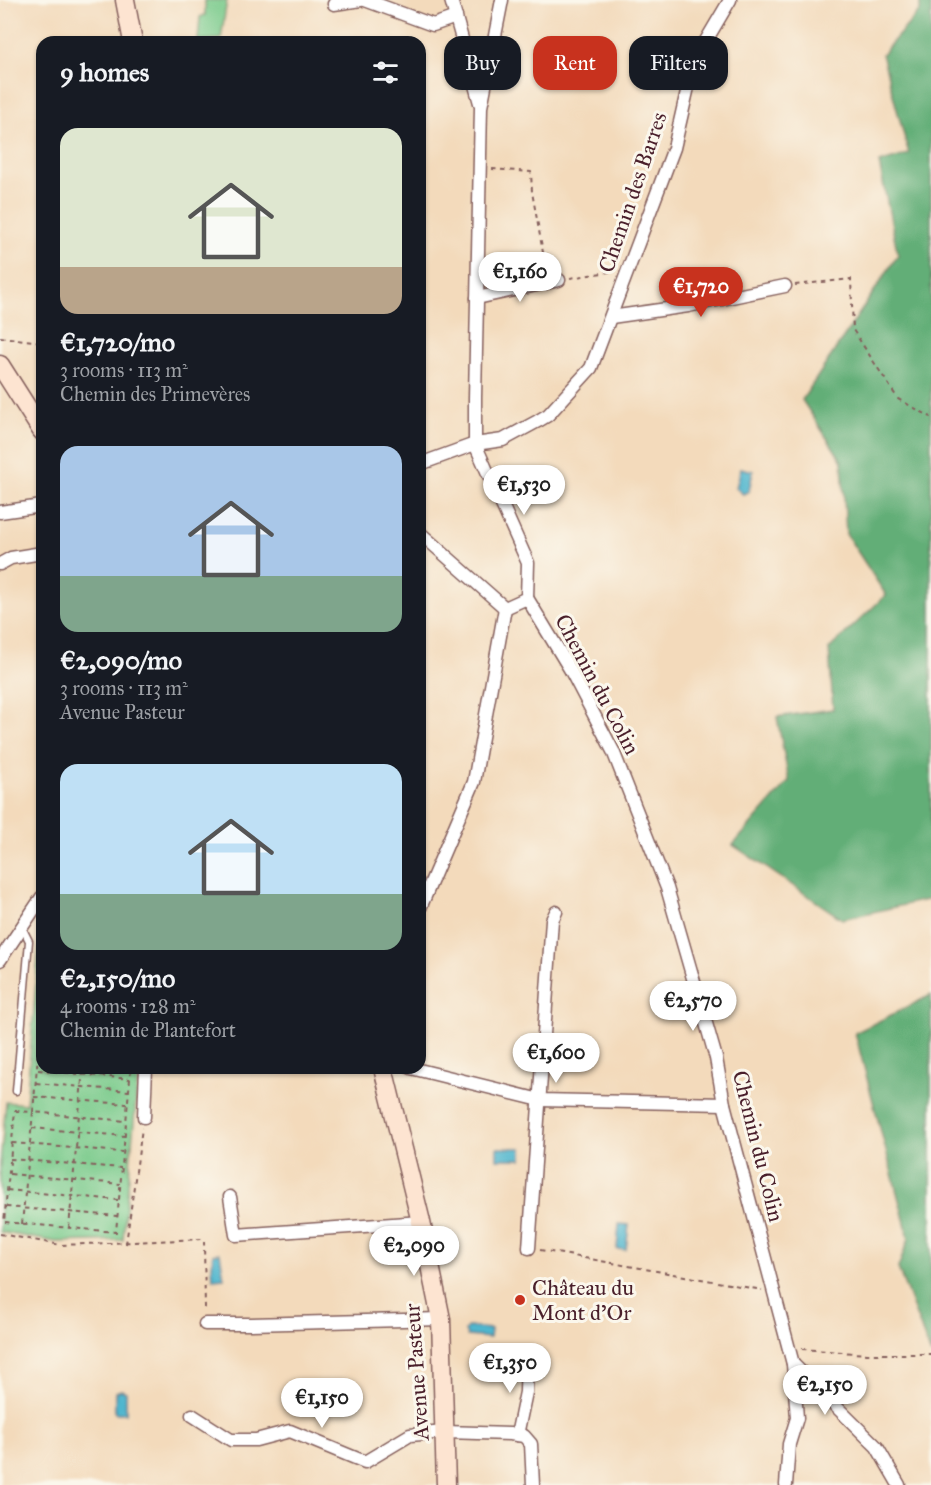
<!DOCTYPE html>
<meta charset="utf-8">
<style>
:root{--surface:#171b24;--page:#242831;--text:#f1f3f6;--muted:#9ea1a6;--accent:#c8321e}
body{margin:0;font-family:"IM FELL Great Primer",serif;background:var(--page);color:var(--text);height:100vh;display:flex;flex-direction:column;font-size:22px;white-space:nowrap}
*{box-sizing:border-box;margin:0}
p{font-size:20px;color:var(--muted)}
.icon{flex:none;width:33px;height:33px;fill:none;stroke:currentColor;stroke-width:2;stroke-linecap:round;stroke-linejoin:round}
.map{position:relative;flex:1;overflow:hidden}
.panel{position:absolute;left:36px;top:36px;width:390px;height:1038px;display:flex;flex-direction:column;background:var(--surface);border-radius:18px;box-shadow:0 2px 4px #0004}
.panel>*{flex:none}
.guide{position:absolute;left:444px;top:36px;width:396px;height:54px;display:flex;gap:12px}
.price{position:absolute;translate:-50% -51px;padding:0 14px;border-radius:21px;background:#fff;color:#222;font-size:20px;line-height:39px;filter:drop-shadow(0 2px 3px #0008)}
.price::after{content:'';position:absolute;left:50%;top:36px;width:18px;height:14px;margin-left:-9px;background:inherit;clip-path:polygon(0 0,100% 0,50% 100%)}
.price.on{background:var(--accent);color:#fff}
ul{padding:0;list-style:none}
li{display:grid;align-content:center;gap:12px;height:318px;padding:0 24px}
li span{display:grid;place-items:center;height:186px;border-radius:18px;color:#555}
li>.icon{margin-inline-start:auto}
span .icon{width:108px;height:108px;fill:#fffc;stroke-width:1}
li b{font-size:26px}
h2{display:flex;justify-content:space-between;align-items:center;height:72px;padding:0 24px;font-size:26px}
.pill{padding:0 21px;border-radius:18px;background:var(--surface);box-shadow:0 2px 4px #0004;font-size:21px;line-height:54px}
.pill.on{background:var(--accent);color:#fff}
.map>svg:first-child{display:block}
.green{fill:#79ca8b;stroke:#62745b;stroke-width:1.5}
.forest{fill:#62ae77;stroke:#566651;stroke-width:1.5}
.water{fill:#4fb6ce;stroke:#4c6a7c;stroke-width:1.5}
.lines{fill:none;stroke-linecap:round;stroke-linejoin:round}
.lane-casing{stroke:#85605d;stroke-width:9}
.street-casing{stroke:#85605d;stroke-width:15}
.secondary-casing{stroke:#85605d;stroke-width:21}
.path{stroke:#85605d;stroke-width:2;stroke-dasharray:4.5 4.5;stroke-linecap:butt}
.lane{stroke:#fff;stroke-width:6}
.street{stroke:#fff;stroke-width:12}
.secondary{stroke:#fde4d1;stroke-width:18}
.poi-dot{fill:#c8321e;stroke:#fbf7ec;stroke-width:2}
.labels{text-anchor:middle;stroke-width:6;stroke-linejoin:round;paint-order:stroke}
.street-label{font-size:22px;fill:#4a1f2b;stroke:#fbf7ec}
.poi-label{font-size:22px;fill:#4a1f2b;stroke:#fbf7ec;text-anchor:start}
</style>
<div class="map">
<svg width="931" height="1485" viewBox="0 0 931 1485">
<rect width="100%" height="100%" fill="#fbf7ec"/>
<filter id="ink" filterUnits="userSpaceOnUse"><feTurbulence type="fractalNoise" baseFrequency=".0167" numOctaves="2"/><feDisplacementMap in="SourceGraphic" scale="12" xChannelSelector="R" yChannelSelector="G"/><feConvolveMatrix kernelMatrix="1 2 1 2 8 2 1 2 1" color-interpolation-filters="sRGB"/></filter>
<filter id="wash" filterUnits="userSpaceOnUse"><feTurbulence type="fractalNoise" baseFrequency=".008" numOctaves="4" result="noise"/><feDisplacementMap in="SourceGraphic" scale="24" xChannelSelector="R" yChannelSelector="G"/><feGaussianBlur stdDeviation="1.35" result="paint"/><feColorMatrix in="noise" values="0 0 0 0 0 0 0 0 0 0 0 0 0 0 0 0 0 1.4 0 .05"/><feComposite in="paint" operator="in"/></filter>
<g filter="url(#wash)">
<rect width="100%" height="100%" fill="#f3dabb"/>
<g class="green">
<polygon points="205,0 227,0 221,39 198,41 200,17 205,15"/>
<polygon points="41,924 42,1068 139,1068 123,1240 56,1242 0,1232 0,1165 6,1102 26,1104"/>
</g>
<g class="forest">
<polygon points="920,0 931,0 931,899 842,919 733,845 789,781 777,717 833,709 829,649 886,595 846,534 842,461 802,400 898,255 879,163 909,154 882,54 920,11"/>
<polygon points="931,995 931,1355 898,1268 909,1238 855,1033"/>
</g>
<g class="water">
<polygon points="741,468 753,471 749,491 743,494 736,488"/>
<rect x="497" y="1148" width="25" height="11"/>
<polygon points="619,1224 629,1225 626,1250 617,1249"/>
<polygon points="220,1253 224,1278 213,1279 212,1267 213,1254"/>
<polygon points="468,1327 491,1329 490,1338 467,1336 465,1331"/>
<polygon points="121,1390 126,1392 126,1413 115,1413 115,1392"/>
</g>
</g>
<g filter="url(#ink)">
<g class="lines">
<g class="lane-casing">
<polyline id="lane" points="16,1091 29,941 22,927"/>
</g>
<g class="street-casing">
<g id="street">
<polyline points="365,0 433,25 456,17"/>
<polyline points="451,0 480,103"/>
<polyline points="502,0 481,107 475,398 475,444 528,563 527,598"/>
<polyline points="334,4 361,0"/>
<polyline points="477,298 559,280"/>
<polyline points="611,317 688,306 785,286"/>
<polyline points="420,464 475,444 503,440 538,421 548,415 591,368 674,148 694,61 730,0"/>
<polyline points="0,512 42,506"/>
<polyline points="420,533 505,608"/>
<polyline points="0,564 11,558 42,553"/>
<polyline points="527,598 570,669 613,751 667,888 716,1058 724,1104 793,1364 797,1418 789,1444 786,1485"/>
<polyline points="505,608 527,598"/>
<polyline points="420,908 474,782 505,608"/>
<polyline points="0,960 42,897"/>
<polyline points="411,1068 540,1100 724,1104"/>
<polyline points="144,1117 146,1068"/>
<polyline points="230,1197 236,1235 421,1222"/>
<polyline points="529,1248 552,920 556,912"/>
<polyline points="205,1324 251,1324 441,1319"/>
<polyline points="793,1364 877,1447 899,1485"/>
<polyline points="192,1415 231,1440 256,1440 290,1431 365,1462 410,1435 445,1432 510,1434 524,1436 531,1444 533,1485"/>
<polyline points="517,1435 526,1392 527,1357"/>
</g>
</g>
<g class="secondary-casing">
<g id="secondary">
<polyline points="125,0 133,42"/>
<polyline points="0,365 42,431"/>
<polyline points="383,1068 421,1222 441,1319 446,1485"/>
</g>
</g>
<g class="path">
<polyline points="492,169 531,172 532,192 546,269"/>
<polyline points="570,278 615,271"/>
<polyline points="795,285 851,279 853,330 898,399 931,417"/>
<polyline points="0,337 42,342"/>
<polyline points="42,1009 33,1112 15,1111 4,1222 116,1232 131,1068"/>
<polyline points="38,1070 130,1079"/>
<polyline points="36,1083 129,1091"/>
<polyline points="34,1097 127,1104"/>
<polyline points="32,1128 125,1136"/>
<polyline points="12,1143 122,1152"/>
<polyline points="10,1159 121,1168"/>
<polyline points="10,1174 120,1184"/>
<polyline points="7,1190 118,1200"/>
<polyline points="6,1207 117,1216"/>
<polyline points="22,1224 33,1112 126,1121"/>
<polyline points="69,1228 83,1068"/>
<polyline points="0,1234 61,1245 204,1239 205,1312"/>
<polyline points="126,1244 142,1128"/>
<polyline points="540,1250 762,1290"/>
<polyline points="802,1349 867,1354 931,1354"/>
</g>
<use href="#lane" class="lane"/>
<use href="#street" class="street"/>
<use href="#secondary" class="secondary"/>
</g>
</g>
<circle class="poi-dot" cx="520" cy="1300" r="6"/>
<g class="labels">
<g class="street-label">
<text transform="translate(632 192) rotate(-71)" y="8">Chemin des Barres</text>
<text transform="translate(598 684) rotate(62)" y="8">Chemin du Colin</text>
<text transform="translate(759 1146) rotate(76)" y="8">Chemin du Colin</text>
<text transform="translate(416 1372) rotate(-94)" y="8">Avenue Pasteur</text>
</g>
<g class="poi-label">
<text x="532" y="1295">Château du<tspan x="532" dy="25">Mont d'Or</tspan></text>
</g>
</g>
</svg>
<b class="price" style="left:520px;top:303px">€1,160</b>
<b class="price on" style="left:701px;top:318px">€1,720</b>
<b class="price" style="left:524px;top:516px">€1,530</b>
<b class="price" style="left:693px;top:1032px">€2,570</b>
<b class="price" style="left:556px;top:1084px">€1,600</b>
<b class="price" style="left:414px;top:1277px">€2,090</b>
<b class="price" style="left:510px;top:1394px">€1,350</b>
<b class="price" style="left:825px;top:1416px">€2,150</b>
<b class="price" style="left:322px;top:1429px">€1,150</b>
<div class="guide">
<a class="pill">Buy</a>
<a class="pill on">Rent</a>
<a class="pill">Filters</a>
</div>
<section class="panel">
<h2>9 homes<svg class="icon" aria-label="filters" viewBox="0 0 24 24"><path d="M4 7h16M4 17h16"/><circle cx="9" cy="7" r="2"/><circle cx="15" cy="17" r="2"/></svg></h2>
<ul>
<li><span style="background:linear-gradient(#dfe7d0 75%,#b9a48a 0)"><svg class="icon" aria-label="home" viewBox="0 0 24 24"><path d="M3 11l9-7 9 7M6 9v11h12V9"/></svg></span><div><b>€1,720/mo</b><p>3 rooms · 113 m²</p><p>Chemin des Primevères</p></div></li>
<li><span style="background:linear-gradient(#a9c7e8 70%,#7fa58c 0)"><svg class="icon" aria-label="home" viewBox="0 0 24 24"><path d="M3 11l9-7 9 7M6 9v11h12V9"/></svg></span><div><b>€2,090/mo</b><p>3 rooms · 113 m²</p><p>Avenue Pasteur</p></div></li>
<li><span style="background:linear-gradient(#bfe0f5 70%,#7fa58c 0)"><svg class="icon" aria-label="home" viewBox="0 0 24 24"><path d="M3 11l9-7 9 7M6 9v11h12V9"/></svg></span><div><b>€2,150/mo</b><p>4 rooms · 128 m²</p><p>Chemin de Plantefort</p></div></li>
</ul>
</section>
</div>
